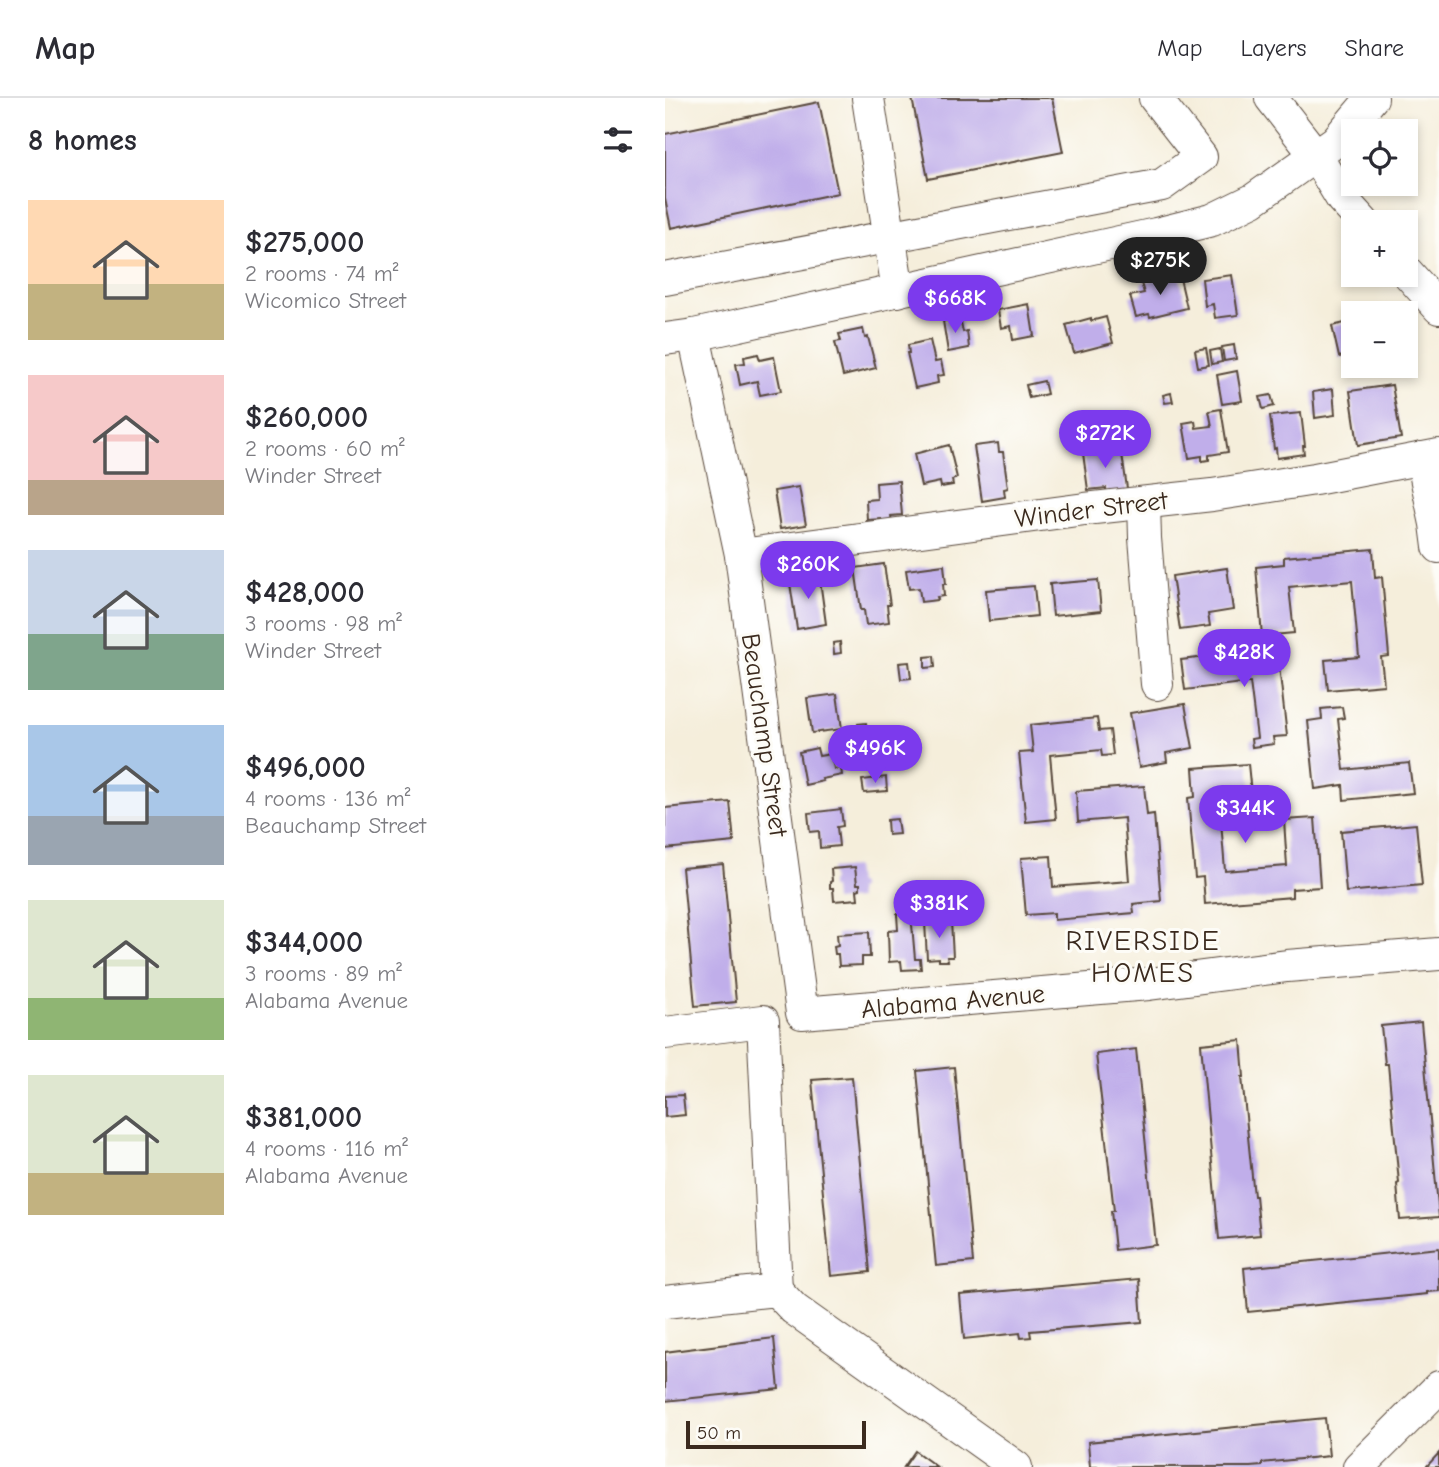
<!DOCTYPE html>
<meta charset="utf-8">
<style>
:root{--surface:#fff;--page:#f2f2f3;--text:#2b2b33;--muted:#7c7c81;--line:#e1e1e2;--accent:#7c3aed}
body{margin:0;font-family:"Comic Neue",sans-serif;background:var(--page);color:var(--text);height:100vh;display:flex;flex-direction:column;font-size:26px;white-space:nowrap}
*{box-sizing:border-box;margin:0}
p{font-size:23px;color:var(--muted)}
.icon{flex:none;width:38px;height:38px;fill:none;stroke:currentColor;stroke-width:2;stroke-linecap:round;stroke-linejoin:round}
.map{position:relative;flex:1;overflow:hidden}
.details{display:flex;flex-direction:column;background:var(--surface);width:665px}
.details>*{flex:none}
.fabs{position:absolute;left:676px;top:21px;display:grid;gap:14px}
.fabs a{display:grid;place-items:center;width:77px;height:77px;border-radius:0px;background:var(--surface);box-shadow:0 4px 10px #0003;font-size:35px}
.scale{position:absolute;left:21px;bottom:18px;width:180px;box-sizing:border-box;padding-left:7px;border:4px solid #3b2a1e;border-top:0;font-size:19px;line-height:24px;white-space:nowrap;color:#3b2a1e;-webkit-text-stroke:5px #fdfcf7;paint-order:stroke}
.price{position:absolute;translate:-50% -60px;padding:0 16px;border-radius:24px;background:var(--accent);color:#fff;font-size:23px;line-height:46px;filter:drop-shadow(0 2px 4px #0008)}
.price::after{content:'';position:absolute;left:50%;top:42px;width:21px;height:16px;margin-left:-10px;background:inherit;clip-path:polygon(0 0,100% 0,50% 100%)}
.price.selected{background:#222;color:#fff}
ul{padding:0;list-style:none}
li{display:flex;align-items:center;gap:21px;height:175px;padding:0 28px}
li span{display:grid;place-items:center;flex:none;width:196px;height:140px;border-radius:0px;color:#555}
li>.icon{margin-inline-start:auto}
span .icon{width:84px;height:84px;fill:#fffc;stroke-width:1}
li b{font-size:30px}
h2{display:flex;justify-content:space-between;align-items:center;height:84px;padding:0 28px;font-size:30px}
header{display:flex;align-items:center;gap:42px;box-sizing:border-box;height:98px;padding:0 35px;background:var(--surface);border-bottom:2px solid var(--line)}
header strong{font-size:33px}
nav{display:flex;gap:38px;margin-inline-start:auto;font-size:24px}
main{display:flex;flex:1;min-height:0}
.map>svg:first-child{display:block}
.building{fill:#c0aeea}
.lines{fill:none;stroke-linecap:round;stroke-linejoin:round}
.minor-casing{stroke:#57473a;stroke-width:34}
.minor{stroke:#fff;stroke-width:32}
.labels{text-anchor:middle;stroke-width:6;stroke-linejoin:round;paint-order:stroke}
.street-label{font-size:26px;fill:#3b2a1e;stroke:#fdfcf7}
.neighbourhood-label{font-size:28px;letter-spacing:2px;fill:#3b2a1e;stroke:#fdfcf7}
</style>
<header>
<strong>Map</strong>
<nav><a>Map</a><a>Layers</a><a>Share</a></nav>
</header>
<main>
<section class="details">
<h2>8 homes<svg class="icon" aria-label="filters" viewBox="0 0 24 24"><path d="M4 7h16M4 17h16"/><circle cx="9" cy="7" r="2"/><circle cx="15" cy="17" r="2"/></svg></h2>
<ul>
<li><span style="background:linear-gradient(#ffd9b3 60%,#c2b280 0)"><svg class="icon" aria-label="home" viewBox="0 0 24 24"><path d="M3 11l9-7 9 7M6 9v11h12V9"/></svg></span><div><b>$275,000</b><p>2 rooms · 74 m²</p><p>Wicomico Street</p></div></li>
<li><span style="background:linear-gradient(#f6c9c9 75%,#b9a48a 0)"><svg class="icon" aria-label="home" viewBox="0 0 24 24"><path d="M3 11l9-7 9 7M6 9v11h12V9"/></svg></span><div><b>$260,000</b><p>2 rooms · 60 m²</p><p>Winder Street</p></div></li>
<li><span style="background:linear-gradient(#c9d6e8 60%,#7fa58c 0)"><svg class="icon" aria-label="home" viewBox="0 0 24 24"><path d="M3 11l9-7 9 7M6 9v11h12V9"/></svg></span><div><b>$428,000</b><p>3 rooms · 98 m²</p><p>Winder Street</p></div></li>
<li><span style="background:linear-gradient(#a9c7e8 65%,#9aa5b1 0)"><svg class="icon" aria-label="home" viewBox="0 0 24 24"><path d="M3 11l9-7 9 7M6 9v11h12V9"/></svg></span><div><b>$496,000</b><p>4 rooms · 136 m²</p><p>Beauchamp Street</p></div></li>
<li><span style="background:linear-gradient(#dfe7d0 70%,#8fb573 0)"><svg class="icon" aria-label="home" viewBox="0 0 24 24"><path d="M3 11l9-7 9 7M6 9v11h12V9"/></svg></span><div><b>$344,000</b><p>3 rooms · 89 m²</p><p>Alabama Avenue</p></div></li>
<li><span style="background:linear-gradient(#dfe7d0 70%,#c2b280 0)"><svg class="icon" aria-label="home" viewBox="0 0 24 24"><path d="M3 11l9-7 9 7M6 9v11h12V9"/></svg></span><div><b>$381,000</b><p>4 rooms · 116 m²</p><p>Alabama Avenue</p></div></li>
</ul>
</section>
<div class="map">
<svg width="774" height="1369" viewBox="0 0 774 1369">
<rect width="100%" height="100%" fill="#fdfcf7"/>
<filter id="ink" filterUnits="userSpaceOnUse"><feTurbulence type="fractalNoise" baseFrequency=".0143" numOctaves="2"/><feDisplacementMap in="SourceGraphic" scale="14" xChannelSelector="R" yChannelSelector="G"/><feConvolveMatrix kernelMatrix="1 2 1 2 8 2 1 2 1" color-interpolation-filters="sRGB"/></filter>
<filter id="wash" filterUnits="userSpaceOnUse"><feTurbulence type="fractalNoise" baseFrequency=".00686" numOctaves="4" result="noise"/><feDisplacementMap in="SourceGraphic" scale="28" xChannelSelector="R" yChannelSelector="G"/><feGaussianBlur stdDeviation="1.57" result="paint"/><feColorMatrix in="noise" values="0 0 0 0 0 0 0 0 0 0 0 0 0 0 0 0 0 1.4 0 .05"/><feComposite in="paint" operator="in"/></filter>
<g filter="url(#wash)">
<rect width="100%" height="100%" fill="#f5eedb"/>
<g id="blocks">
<g class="building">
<polygon points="247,0 387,0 398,54 263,81"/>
<polygon points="154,4 173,95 6,130 0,101 0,36"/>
<polygon points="514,176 522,210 485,219 484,216 471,219 465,198 479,195 476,185"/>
<polygon points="567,177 573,217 550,220 548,206 540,208 537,181"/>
<polygon points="364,206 369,238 348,242 346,228 336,230 333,212"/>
<polygon points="441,219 448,245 409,255 401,227 426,220 426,223"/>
<polygon points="295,220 298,234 302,233 304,250 283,254 278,223"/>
<polygon points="688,223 688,256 674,259 667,228"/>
<polygon points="198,231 200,240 203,239 211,270 178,278 170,244 176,243 174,236"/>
<polygon points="265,242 270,264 276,263 279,277 272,278 273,285 250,290 242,255 244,255 243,247"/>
<polygon points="569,247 571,261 559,263 557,249"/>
<polygon points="541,250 544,267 533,269 530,252"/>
<polygon points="555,251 557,264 547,266 545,253"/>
<polygon points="93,256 95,262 109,259 116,293 95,297 92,283 75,287 71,266 80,265 79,259"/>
<polygon points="572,273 577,303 557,306 552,277"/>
<polygon points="379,283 382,296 364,300 361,287"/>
<polygon points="727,287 736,340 693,347 685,293"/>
<polygon points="668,291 670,317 650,320 648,294"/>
<polygon points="506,295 508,304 500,305 498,297"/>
<polygon points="606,297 609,308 598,311 595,299"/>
<polygon points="556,311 563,354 544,357 544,362 537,363 537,358 524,360 518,325 530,323 531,330 547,328 544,313"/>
<polygon points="636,315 640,348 638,348 639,356 612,360 611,350 609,351 605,318"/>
<polygon points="333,345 334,354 338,354 343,390 339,391 340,399 317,403 309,348"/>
<polygon points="432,346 433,352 456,349 463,397 442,400 441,390 423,392 417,348"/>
<polygon points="284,347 292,380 287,382 288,387 276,389 275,384 256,388 249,356"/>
<polygon points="234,383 237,417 226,418 227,424 216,424 216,421 202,422 201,402 212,401 211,385"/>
<polygon points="134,389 141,427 115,431 109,393"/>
<polygon points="708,451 710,480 717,479 724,558 716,559 719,587 663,592 660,562 694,559 687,483 624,489 629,535 597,538 591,469 619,466 619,459"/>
<polygon points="219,466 225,507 222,507 224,524 201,527 199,512 196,512 190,470"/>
<polygon points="279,467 281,486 278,486 279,498 272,499 273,502 256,504 254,490 244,491 241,472"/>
<polygon points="562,470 568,512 543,516 545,528 515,532 507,478"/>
<polygon points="154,475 161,526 132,531 124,479"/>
<polygon points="433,482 436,513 388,518 385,486"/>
<polygon points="369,488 372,518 324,523 321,492"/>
<polygon points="175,544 176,555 169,556 168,545"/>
<polygon points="585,554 587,571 614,568 622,638 608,639 609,646 587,649 586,641 592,640 585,584 520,592 516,562"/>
<polygon points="269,558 270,569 260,570 260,559"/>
<polygon points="244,564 246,580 236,581 234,565"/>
<polygon points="172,596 177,631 147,635 142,600"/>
<polygon points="520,606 528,650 501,655 502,664 474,669 465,615"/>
<polygon points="677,609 679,620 673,621 679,672 744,665 748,695 679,702 678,687 650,691 643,623 657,621 656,611"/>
<polygon points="432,620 434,633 445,632 448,657 437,658 436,652 385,657 391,721 361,724 354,655 368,654 365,627"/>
<polygon points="201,625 202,641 194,642 193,626"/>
<polygon points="152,650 154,658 166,656 169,671 176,670 177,677 157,681 158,683 140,687 134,654"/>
<polygon points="583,666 586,695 554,698 560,773 622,768 619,722 650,720 655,789 627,791 627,799 540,806 538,779 530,780 523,700 530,699 528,670"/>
<polygon points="221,679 222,693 199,695 197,682"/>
<polygon points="479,688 482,717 489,716 496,803 468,806 469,815 389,822 389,815 361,817 356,760 386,758 388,789 464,783 459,720 413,724 411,693"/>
<polygon points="65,704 69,744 0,751 0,710"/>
<polygon points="176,711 178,728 172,729 174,748 155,750 154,733 145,734 143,715"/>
<polygon points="232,721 234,736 223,737 222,722"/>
<polygon points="751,726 757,787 681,794 676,733"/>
<polygon points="58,766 71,904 30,908 17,770"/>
<polygon points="190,769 192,786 195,786 195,791 192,792 193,801 169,803 168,790 165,790 165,784 167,783 166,771"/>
<polygon points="246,815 250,861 255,861 256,871 237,872 236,863 224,864 223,833 233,832 232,816"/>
<polygon points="286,823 288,859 282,859 283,863 274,863 274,860 262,861 260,824"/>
<polygon points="204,834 205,859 197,859 197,867 174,868 173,856 170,856 169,848 173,847 172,836"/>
<polygon points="756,924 774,1119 735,1122 732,1086 734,1085 723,966 720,966 716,928"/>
<polygon points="576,942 579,979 577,979 589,1098 591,1098 595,1137 554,1141 536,946"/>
<polygon points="471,951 491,1147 450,1152 446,1113 449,1113 431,956"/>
<polygon points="289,969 308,1164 271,1168 252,973"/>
<polygon points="187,979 205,1174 166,1178 147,982"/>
<polygon points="18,997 20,1017 0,1019 0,998"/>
<polygon points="774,1150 774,1193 762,1194 762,1196 583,1214 579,1170"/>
<polygon points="474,1181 477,1224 365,1233 366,1239 356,1240 355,1235 299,1241 295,1197"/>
<polygon points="109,1240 114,1291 0,1303 0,1254"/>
<polygon points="660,1320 664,1358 597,1365 597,1368 585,1369 425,1369 423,1344"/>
<polygon points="250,1353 272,1369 239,1369"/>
<polygon points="774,1355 774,1369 761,1369"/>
</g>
</g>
</g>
<g filter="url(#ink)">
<use href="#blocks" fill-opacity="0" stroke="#57473a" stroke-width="2"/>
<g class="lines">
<g class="minor-casing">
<g id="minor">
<polyline points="203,0 233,193"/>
<polyline points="606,0 651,58 677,101 698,124"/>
<polyline points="740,172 774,210"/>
<polyline points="0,181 497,87 536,59 490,0"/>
<polyline points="29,237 76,457 137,915 484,886 622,868 774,856"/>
<polyline points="0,241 29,237 491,136 547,122 588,102 671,43 707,0"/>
<polyline points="757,360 771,426 774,449"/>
<polyline points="479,405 480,440 492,586"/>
<polyline points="76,457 420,411 547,397 650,381 774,357"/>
<polyline points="0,935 98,923 111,1192"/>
<polyline points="0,1204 111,1192 129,1211 351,1369"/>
<polyline points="694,1369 774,1289"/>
</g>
</g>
<use href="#minor" class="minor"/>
</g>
</g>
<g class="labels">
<g class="street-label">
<text transform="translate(426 411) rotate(-7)" y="9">Winder Street</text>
<text transform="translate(100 637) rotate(82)" y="9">Beauchamp Street</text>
<text transform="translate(288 903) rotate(-5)" y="9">Alabama Avenue</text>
</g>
<g class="neighbourhood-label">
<text x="478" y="852">RIVERSIDE<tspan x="478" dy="32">HOMES</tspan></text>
</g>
</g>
</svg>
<div class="fabs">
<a><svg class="icon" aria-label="locate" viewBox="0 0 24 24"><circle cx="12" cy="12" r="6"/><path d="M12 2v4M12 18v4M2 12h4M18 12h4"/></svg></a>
<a>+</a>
<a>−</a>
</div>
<div class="scale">50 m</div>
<b class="price selected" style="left:495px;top:199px">$275K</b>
<b class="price" style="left:290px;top:237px">$668K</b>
<b class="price" style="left:440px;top:372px">$272K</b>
<b class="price" style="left:143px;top:503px">$260K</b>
<b class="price" style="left:579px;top:591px">$428K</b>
<b class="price" style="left:210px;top:687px">$496K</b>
<b class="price" style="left:580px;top:747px">$344K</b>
<b class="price" style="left:274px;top:842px">$381K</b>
</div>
</main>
